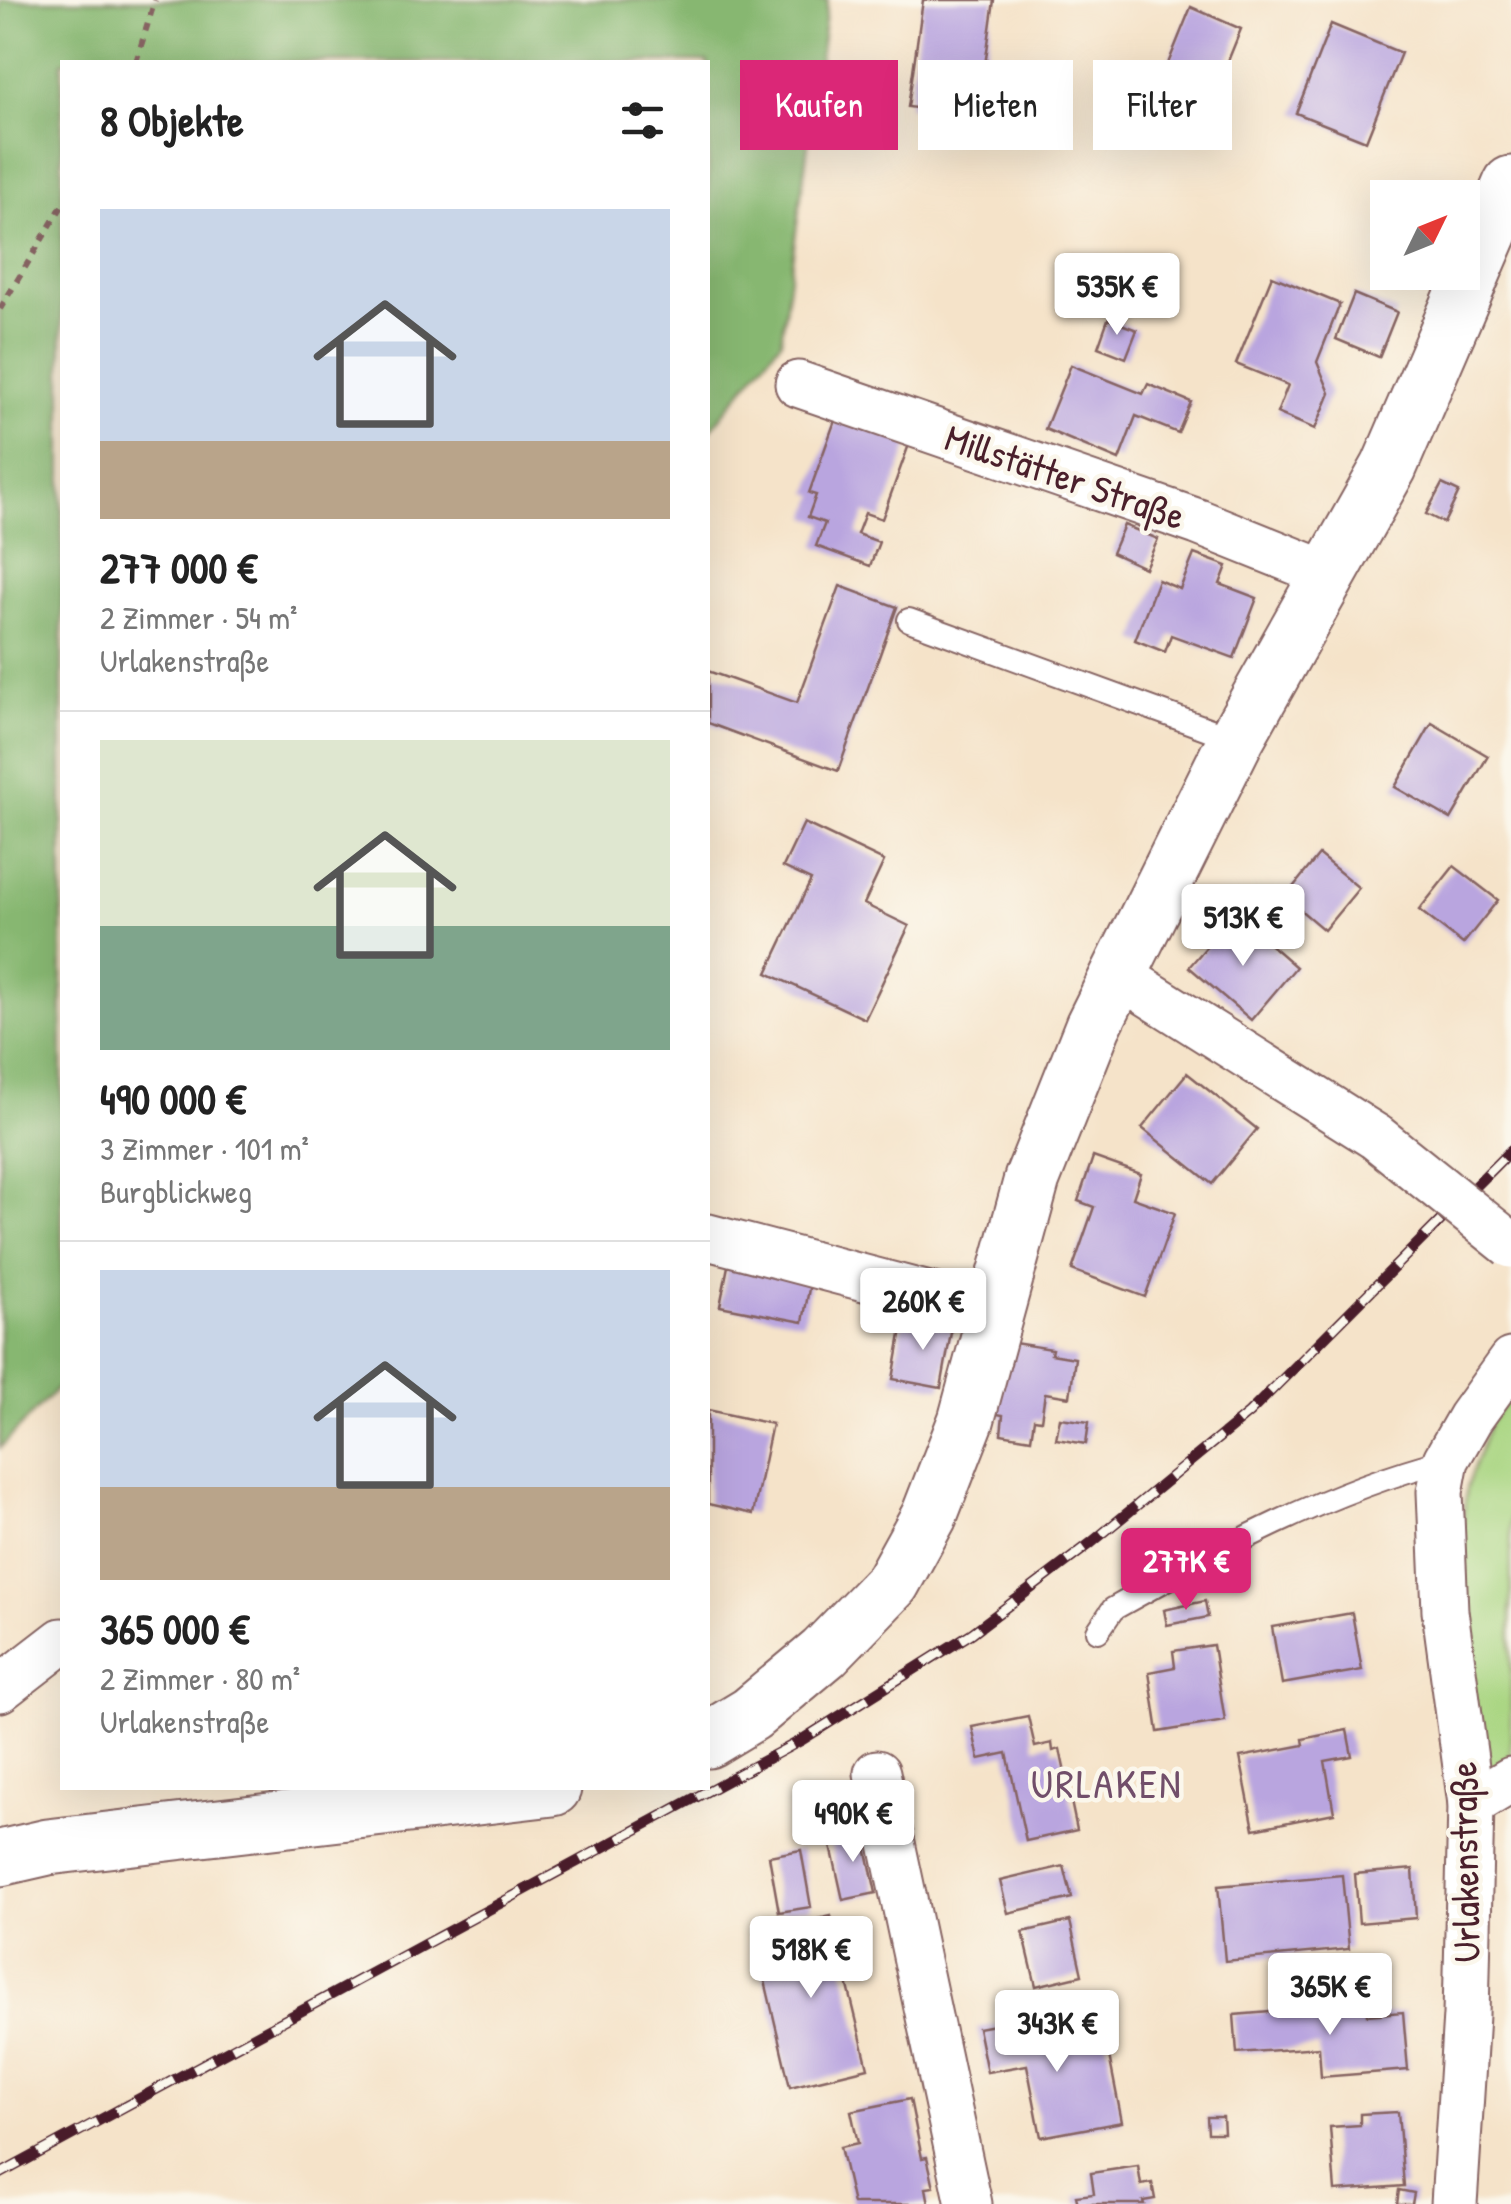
<!DOCTYPE html>
<html lang="de">
<meta charset="utf-8">
<style>
:root{--surface:#fff;--page:#f2f2f2;--text:#222;--muted:#767676;--line:#e0e0e0;--accent:#db2777}
body{margin:0;font-family:"Patrick Hand",sans-serif;background:var(--page);color:var(--text);height:100vh;display:flex;flex-direction:column;font-size:38px;white-space:nowrap}
*{box-sizing:border-box;margin:0}
p{font-size:32px;color:var(--muted)}
.icon{flex:none;width:55px;height:55px;fill:none;stroke:currentColor;stroke-width:2;stroke-linecap:round;stroke-linejoin:round}
.map{position:relative;flex:1;overflow:hidden}
.side{position:absolute;left:60px;top:60px;width:650px;height:1730px;display:flex;flex-direction:column;background:var(--surface);border-radius:0px;box-shadow:0 10px 40px #0002}
.side>*{flex:none}
.guide{position:absolute;left:740px;top:60px;width:620px;height:90px;display:flex;gap:20px}
.needle{width:65px;rotate:47deg}
.fabs{position:absolute;left:1370px;top:180px;display:grid;gap:20px}
.fabs a{display:grid;place-items:center;width:110px;height:110px;border-radius:0px;background:var(--surface);box-shadow:0 10px 40px #0002;font-size:50px}
.price{position:absolute;translate:-50% -85px;padding:0 22px;border-radius:10px;background:#fff;color:#222;font-size:32px;line-height:65px;filter:drop-shadow(0 2px 5px #0008)}
.price::after{content:'';position:absolute;left:50%;top:60px;width:30px;height:22px;margin-left:-15px;background:inherit;clip-path:polygon(0 0,100% 0,50% 100%)}
.price.current{background:var(--accent);color:#fff}
ul{padding:0;list-style:none}
li{display:grid;align-content:center;gap:20px;height:530px;padding:0 40px}
li+li{border-top:2px solid var(--line)}
li span{display:grid;place-items:center;height:310px;border-radius:0px;color:#555}
li>.icon{margin-inline-start:auto}
span .icon{width:180px;height:180px;fill:#fffc;stroke-width:1}
li b{font-size:42px}
h2{display:flex;justify-content:space-between;align-items:center;height:120px;padding:0 40px;font-size:42px}
.tag{padding:0 35px;border-radius:0px;background:var(--surface);box-shadow:0 10px 40px #0002;font-size:35px;line-height:90px}
.tag.current{background:var(--accent);color:#fff}
.map>svg:first-child{display:block}
.green{fill:#aad683;stroke:#7a7a57;stroke-width:2.5}
.forest{fill:#87b771;stroke:#686b4e;stroke-width:2.5}
.building{fill:#b9a5df}
.lines{fill:none;stroke-linecap:round;stroke-linejoin:round}
.service-casing{stroke:#866462;stroke-width:26}
.minor-casing{stroke:#866462;stroke-width:49}
.tertiary-casing{stroke:#866462;stroke-width:59}
.path{stroke:#866462;stroke-width:6;stroke-dasharray:8 8;stroke-linecap:butt}
.service{stroke:#fff;stroke-width:22}
.minor{stroke:#fff;stroke-width:45}
.tertiary{stroke:#fff;stroke-width:55}
.rail-casing{stroke:#4a1f2b;stroke-width:11}
.rail{stroke:#fbf7ec;stroke-width:8;stroke-dasharray:22;stroke-linecap:butt}
.minor-bridge-casing{stroke:#866462;stroke-width:49;stroke-linecap:butt}
.minor-bridge{stroke:#fff;stroke-width:45}
.labels{text-anchor:middle;stroke-width:9;stroke-linejoin:round;paint-order:stroke}
.street-label{font-size:38px;fill:#4a1f2b;stroke:#fbf7ec}
.neighbourhood-label{font-size:40px;letter-spacing:2.5px;fill:#714e6a;stroke:#fbf7ec}
</style>
<div class="map">
<svg width="1511" height="2204" viewBox="0 0 1511 2204">
<rect width="100%" height="100%" fill="#fbf7ec"/>
<filter id="ink" filterUnits="userSpaceOnUse"><feTurbulence type="fractalNoise" baseFrequency=".01" numOctaves="2"/><feDisplacementMap in="SourceGraphic" scale="20" xChannelSelector="R" yChannelSelector="G"/><feConvolveMatrix kernelMatrix="1 2 1 2 8 2 1 2 1" color-interpolation-filters="sRGB"/></filter>
<filter id="wash" filterUnits="userSpaceOnUse"><feTurbulence type="fractalNoise" baseFrequency=".0048" numOctaves="4" result="noise"/><feDisplacementMap in="SourceGraphic" scale="40" xChannelSelector="R" yChannelSelector="G"/><feGaussianBlur stdDeviation="2.25" result="paint"/><feColorMatrix in="noise" values="0 0 0 0 0 0 0 0 0 0 0 0 0 0 0 0 0 1.4 0 .05"/><feComposite in="paint" operator="in"/></filter>
<g filter="url(#wash)">
<rect width="100%" height="100%" fill="#f5e3c9"/>
<polygon class="green" points="1511,1395 1511,1774 1469,1790 1461,1545 1466,1488 1490,1423"/>
<polygon class="forest" points="0,0 828,0 781,341 708,433 708,62 62,62 62,1383 0,1448"/>
<g id="blocks">
<g class="building">
<polygon points="923,0 994,0 978,116 908,107"/>
<polygon points="1191,7 1241,29 1215,93 1165,71"/>
<polygon points="1331,24 1401,53 1366,141 1296,113"/>
<polygon points="1272,276 1340,304 1317,362 1330,393 1315,429 1277,413 1288,385 1236,364"/>
<polygon points="1354,294 1397,312 1379,357 1336,339"/>
<polygon points="1108,319 1137,330 1126,358 1098,347"/>
<polygon points="1071,365 1143,394 1148,384 1191,402 1178,433 1136,416 1119,460 1045,429"/>
<polygon points="838,412 911,439 882,519 865,513 857,534 879,542 870,566 816,546 825,523 808,517 816,495 809,493"/>
<polygon points="1442,484 1459,492 1444,523 1426,514"/>
<polygon points="1124,525 1158,539 1145,568 1112,553"/>
<polygon points="1194,554 1227,566 1220,584 1257,598 1234,658 1171,635 1165,652 1135,640 1158,580 1180,589"/>
<polygon points="840,586 897,607 838,771 708,723 708,671 797,703"/>
<polygon points="1432,723 1488,756 1451,819 1395,787"/>
<polygon points="804,823 884,861 864,904 909,926 865,1019 767,973 811,880 783,867"/>
<polygon points="1319,855 1359,888 1324,930 1285,897"/>
<polygon points="1454,866 1498,900 1463,944 1419,910"/>
<polygon points="1228,922 1243,935 1250,927 1296,967 1251,1020 1189,967"/>
<polygon points="1187,1073 1257,1129 1212,1184 1142,1128"/>
<polygon points="1093,1157 1141,1174 1133,1198 1175,1213 1145,1297 1072,1270 1094,1207 1078,1201"/>
<polygon points="730,1256 812,1272 803,1322 720,1306"/>
<polygon points="904,1318 952,1327 941,1388 893,1379"/>
<polygon points="1008,1342 1052,1349 1051,1354 1075,1358 1070,1397 1045,1393 1041,1420 1034,1419 1031,1439 1001,1434 1003,1415 997,1414"/>
<polygon points="708,1410 772,1424 753,1514 708,1504"/>
<polygon points="1060,1418 1089,1422 1086,1444 1056,1439"/>
<polygon points="1205,1601 1208,1617 1167,1625 1164,1610"/>
<polygon points="1352,1613 1362,1670 1282,1684 1272,1627"/>
<polygon points="1213,1645 1225,1721 1158,1732 1149,1672 1175,1667 1173,1651"/>
<polygon points="1028,1716 1035,1747 1052,1743 1053,1751 1060,1749 1077,1830 1026,1841 1007,1753 979,1759 972,1727"/>
<polygon points="1347,1730 1352,1756 1325,1761 1334,1813 1254,1829 1240,1757 1304,1745 1303,1739"/>
<polygon points="862,1829 876,1893 843,1900 829,1837"/>
<polygon points="801,1850 811,1907 779,1912 769,1856"/>
<polygon points="1064,1866 1072,1898 1008,1913 1000,1881"/>
<polygon points="1413,1869 1416,1918 1359,1923 1355,1874"/>
<polygon points="1342,1875 1349,1949 1225,1961 1218,1886"/>
<polygon points="831,1916 868,2068 790,2087 754,1934"/>
<polygon points="1070,1921 1082,1975 1036,1986 1023,1932"/>
<polygon points="1366,2004 1367,2015 1403,2012 1408,2070 1321,2077 1319,2047 1237,2053 1234,2015"/>
<polygon points="1042,2016 1048,2046 1105,2035 1122,2122 1041,2137 1027,2065 987,2072 978,2028"/>
<polygon points="910,2099 922,2158 927,2157 934,2187 926,2188 929,2204 853,2204 840,2147 858,2143 851,2111"/>
<polygon points="1398,2112 1404,2186 1335,2191 1330,2127 1360,2125 1360,2114"/>
<polygon points="1207,2117 1223,2117 1224,2133 1208,2133"/>
<polygon points="1138,2166 1141,2185 1152,2183 1155,2199 1143,2201 1144,2204 1078,2204 1076,2196 1094,2194 1091,2173"/>
<polygon points="1399,2190 1414,2193 1412,2204 1397,2204"/>
</g>
</g>
</g>
<g filter="url(#ink)">
<use href="#blocks" fill-opacity="0" stroke="#866462" stroke-width="2.5"/>
<g class="lines">
<g class="service-casing">
<g id="service">
<polyline points="909,620 1219,733 1237,737"/>
<path d="M1098 1631 1113 1609C1218 1550 1329 1490 1446 1460"/>
</g>
</g>
<g class="minor-casing">
<g id="minor">
<polyline points="798,384 1198,522 1330,575"/>
<polyline points="1119,975 1376,1137"/>
<polyline points="708,1237 994,1312"/>
<polyline points="0,1689 62,1641"/>
<polyline points="877,1773 969,2204"/>
<polyline points="1471,1804 1511,1780"/>
<polyline points="1454,2204 1466,2015 1471,1804 1445,1611 1440,1492 1446,1460 1470,1418 1511,1361"/>
</g>
</g>
<g class="tertiary-casing">
<g id="tertiary">
<polyline points="708,1740 751,1714 824,1653 892,1583 929,1516 966,1421 1032,1179 1093,1026 1237,737 1389,467 1511,184"/>
<polyline points="0,1858 48,1847 553,1788"/>
</g>
</g>
<g class="path">
<polyline points="136,62 155,0"/>
<polyline points="0,309 62,206"/>
</g>
<use href="#service" class="service"/>
<use href="#minor" class="minor"/>
<use href="#tertiary" class="tertiary"/>
<g class="rail-casing">
<polyline id="rail" points="0,2174 800,1741 972,1633 1091,1543 1249,1413 1511,1150"/>
</g>
<use href="#rail" class="rail"/>
<g class="minor-bridge-casing">
<polyline id="minor-bridge" points="1376,1137 1511,1245"/>
</g>
<use href="#minor-bridge" class="minor-bridge"/>
</g>
</g>
<g class="labels">
<g class="street-label">
<text transform="translate(1065 477) rotate(19)" y="13">Millstätter Straße</text>
<text transform="translate(1465 1862) rotate(-91)" y="13">Urlakenstraße</text>
</g>
<g class="neighbourhood-label">
<text x="1107" y="1798">URLAKEN</text>
</g>
</g>
</svg>
<div class="fabs">
<a><svg class="needle" viewBox="-14 -14 28 28"><path d="M0-13l5 13h-10z" fill="#e53935"/><path d="M0 13l5-13h-10z" fill="#767676"/></svg></a>
</div>
<b class="price" style="left:1117px;top:338px">535K €</b>
<b class="price" style="left:1243px;top:969px">513K €</b>
<b class="price" style="left:923px;top:1353px">260K €</b>
<b class="price current" style="left:1186px;top:1613px">277K €</b>
<b class="price" style="left:853px;top:1865px">490K €</b>
<b class="price" style="left:811px;top:2001px">518K €</b>
<b class="price" style="left:1330px;top:2038px">365K €</b>
<b class="price" style="left:1057px;top:2075px">343K €</b>
<div class="guide">
<a class="tag current">Kaufen</a>
<a class="tag">Mieten</a>
<a class="tag">Filter</a>
</div>
<section class="side">
<h2>8 Objekte<svg class="icon" aria-label="filters" viewBox="0 0 24 24"><path d="M4 7h16M4 17h16"/><circle cx="9" cy="7" r="2"/><circle cx="15" cy="17" r="2"/></svg></h2>
<ul>
<li><span style="background:linear-gradient(#c9d6e8 75%,#b9a48a 0)"><svg class="icon" aria-label="home" viewBox="0 0 24 24"><path d="M3 11l9-7 9 7M6 9v11h12V9"/></svg></span><div><b>277 000 €</b><p>2 Zimmer · 54 m²</p><p>Urlakenstraße</p></div></li>
<li><span style="background:linear-gradient(#dfe7d0 60%,#7fa58c 0)"><svg class="icon" aria-label="home" viewBox="0 0 24 24"><path d="M3 11l9-7 9 7M6 9v11h12V9"/></svg></span><div><b>490 000 €</b><p>3 Zimmer · 101 m²</p><p>Burgblickweg</p></div></li>
<li><span style="background:linear-gradient(#c9d6e8 70%,#b9a48a 0)"><svg class="icon" aria-label="home" viewBox="0 0 24 24"><path d="M3 11l9-7 9 7M6 9v11h12V9"/></svg></span><div><b>365 000 €</b><p>2 Zimmer · 80 m²</p><p>Urlakenstraße</p></div></li>
</ul>
</section>
</div>
